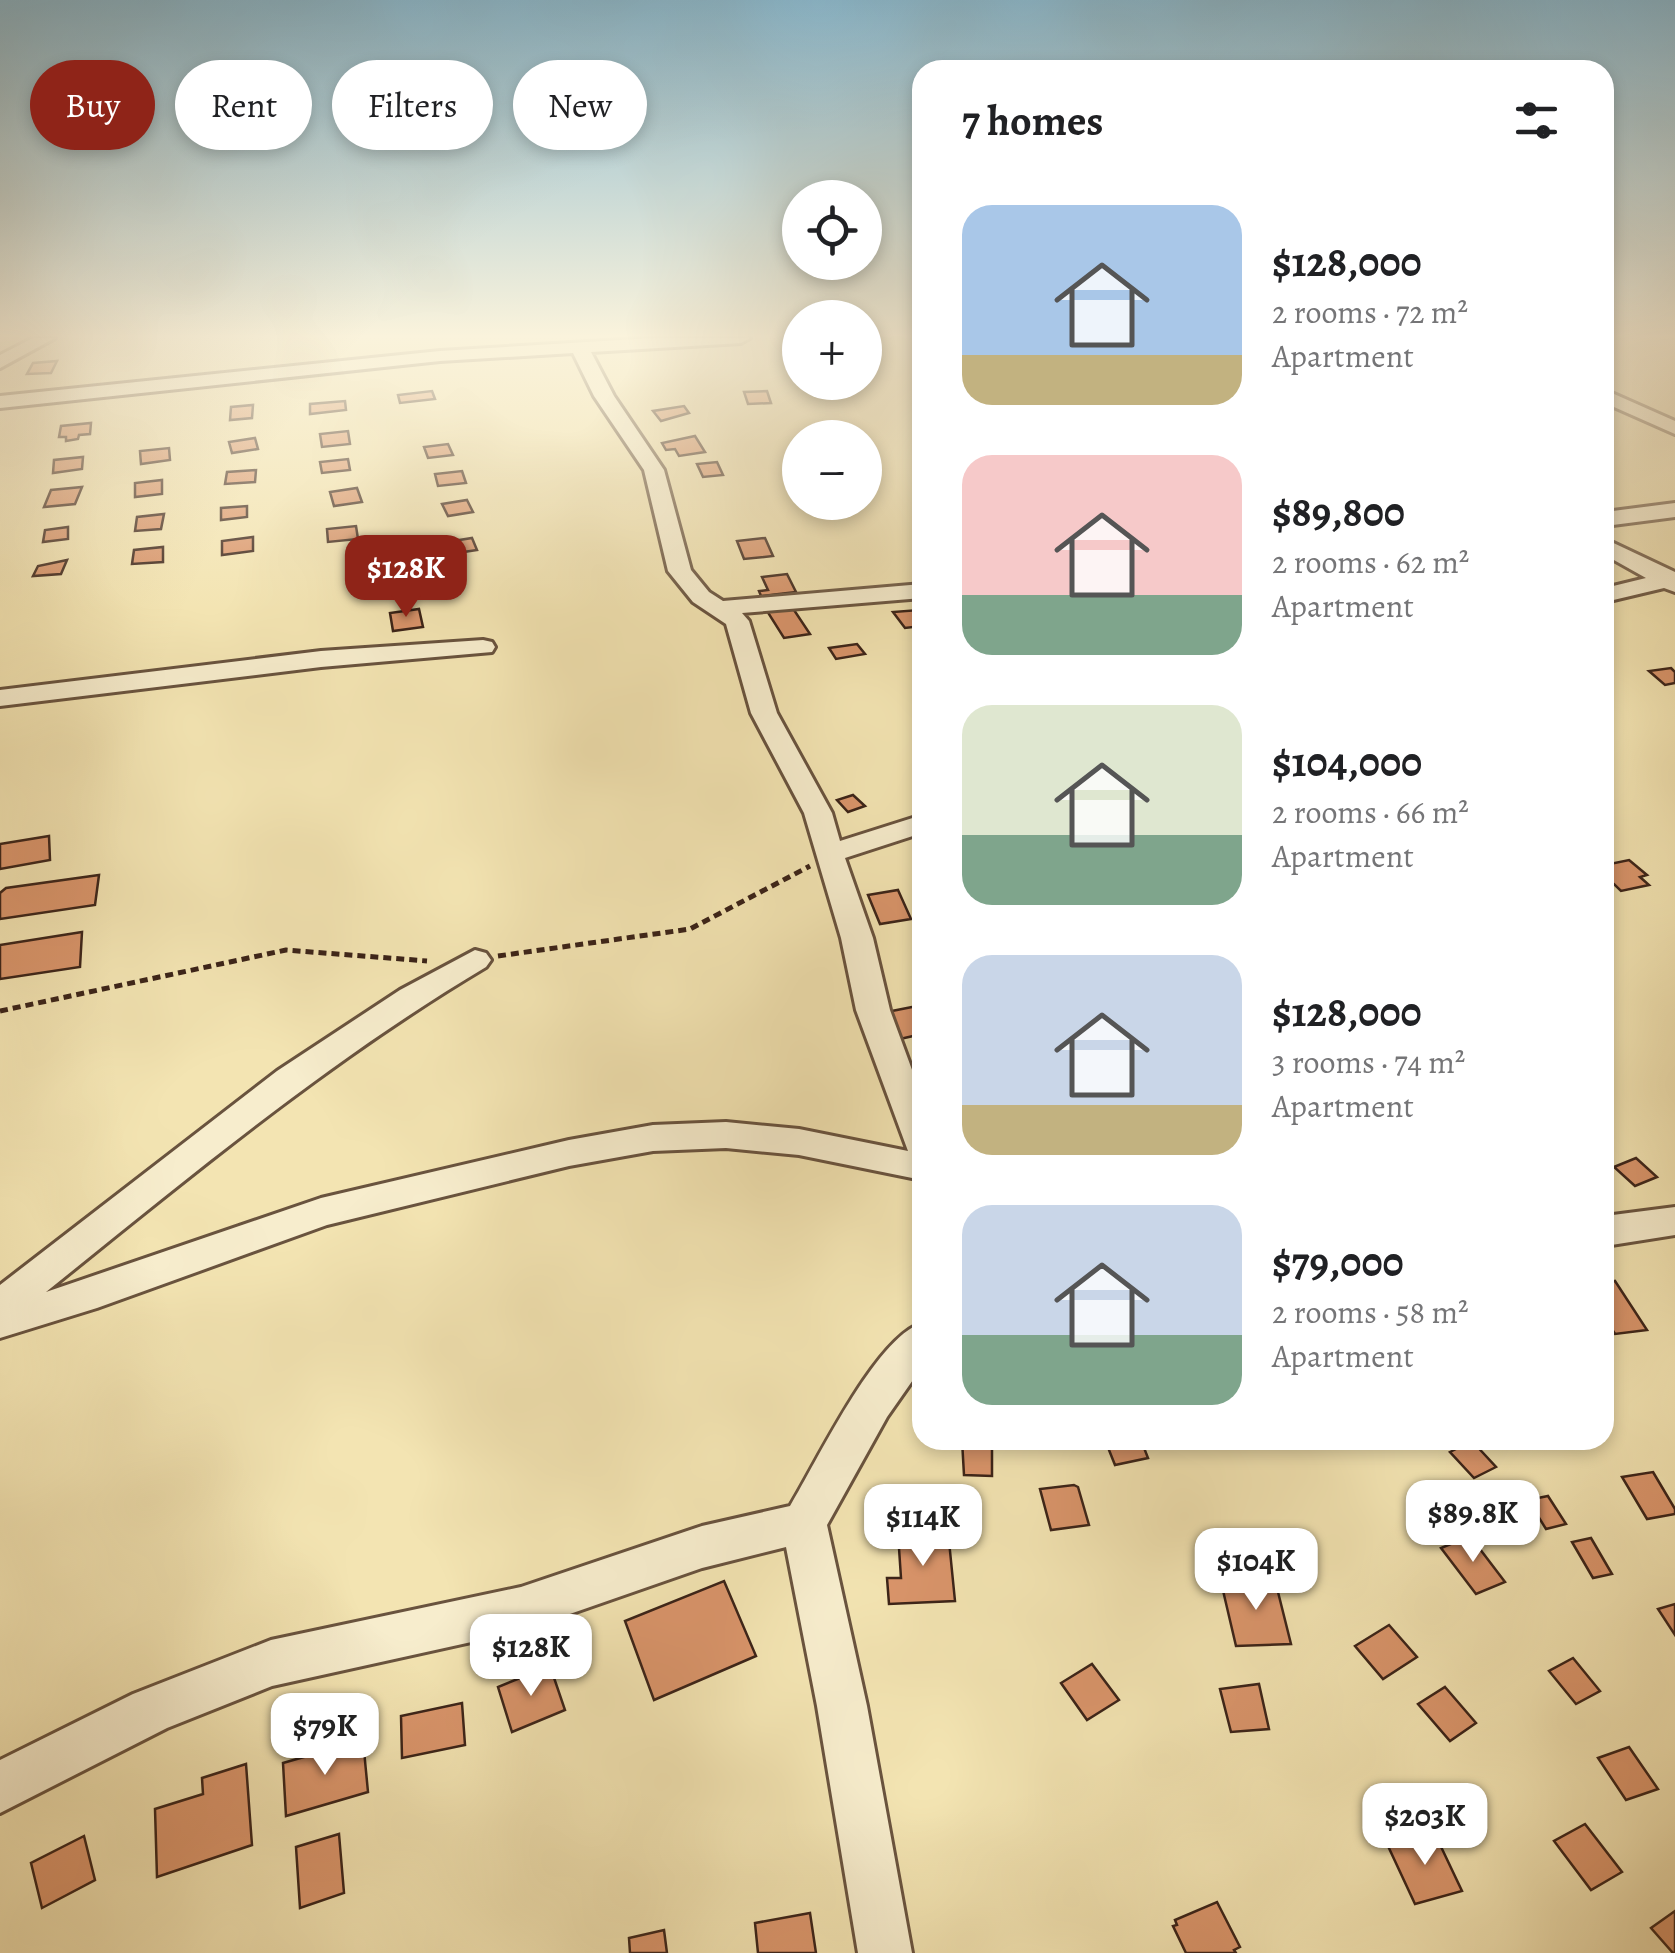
<!DOCTYPE html>
<meta charset="utf-8">
<style>
:root{--surface:#fff;--page:#f2f2f2;--text:#202124;--muted:#757577;--accent:#8f2418}
body{margin:0;font-family:Alegreya,serif;background:var(--page);color:var(--text);height:100vh;display:flex;flex-direction:column;font-size:38px;white-space:nowrap}
*{box-sizing:border-box;margin:0}
p{font-size:32px;color:var(--muted)}
.icon{flex:none;width:55px;height:55px;fill:none;stroke:currentColor;stroke-width:2;stroke-linecap:round;stroke-linejoin:round}
.map{position:relative;flex:1;overflow:hidden}
.drawer{position:absolute;left:912px;top:60px;width:702px;height:1390px;display:flex;flex-direction:column;background:var(--surface);border-radius:30px;box-shadow:0 5px 15px #0003}
.drawer>*{flex:none}
.hud{position:absolute;left:30px;top:60px;width:732px;height:90px;display:flex;gap:20px}
.tools{position:absolute;left:782px;top:180px;display:grid;gap:20px}
.tools a{display:grid;place-items:center;width:100px;height:100px;border-radius:50%;background:var(--surface);box-shadow:0 5px 15px #0003;font-size:50px}
.price{position:absolute;translate:-50% -85px;padding:0 22px;border-radius:20px;background:#fff;color:#222;font-size:32px;line-height:65px;filter:drop-shadow(0 2px 5px #0008)}
.price::after{content:'';position:absolute;left:50%;top:60px;width:30px;height:22px;margin-left:-15px;background:inherit;clip-path:polygon(0 0,100% 0,50% 100%)}
.price.selected{background:var(--accent);color:#fff}
ul{padding:0;list-style:none}
li{display:flex;align-items:center;gap:30px;height:250px;padding:0 50px}
li span{display:grid;place-items:center;flex:none;width:280px;height:200px;border-radius:30px;color:#555}
li>.icon{margin-inline-start:auto}
span .icon{width:120px;height:120px;fill:#fffc;stroke-width:1}
li b{font-size:42px}
h2{display:flex;justify-content:space-between;align-items:center;height:120px;padding:0 50px;font-size:42px}
.chip{padding:0 35px;border-radius:45px;background:var(--surface);box-shadow:0 5px 15px #0003;font-size:35px;line-height:90px}
.chip.selected{background:var(--accent);color:#fff}
.map>svg:first-child{display:block}
.building{fill:#da956b;stroke:#3b2318;stroke-width:2.5}
.lines{fill:none;stroke-linecap:round;stroke-linejoin:round}
.minor-casing{stroke:#69533e;stroke-width:6}
.path{stroke:#3b2318;stroke-width:5;stroke-dasharray:8 5;stroke-linecap:butt}
.minor{fill:#f7edcd;fill-rule:evenodd}
</style>
<div class="map">
<svg width="1675" height="1953" viewBox="0 0 1675 1953">
<rect width="100%" height="100%" fill="#f3e4b2"/>
<filter id="stains"><feTurbulence type="fractalNoise" baseFrequency=".002" numOctaves="4"/><feColorMatrix values="0 0 0 0 .2 0 0 0 0 .09 0 0 0 0 .02 0 0 0 .5 -.17"/></filter>
<radialGradient id="worn" r=".72"><stop offset=".6" stop-color="#630" stop-opacity="0"/><stop offset="1" stop-color="#630" stop-opacity=".3"/></radialGradient>
<g class="building">
<polygon points="57,361 51,373 27,374 33,363"/>
<polygon points="432,391 435,399 400,403 398,395"/>
<polygon points="767,391 771,403 748,404 744,392"/>
<polygon points="345,401 346,410 310,414 310,404"/>
<polygon points="253,405 252,418 230,420 231,407"/>
<polygon points="684,406 689,413 661,421 653,411"/>
<polygon points="91,423 90,434 79,435 78,439 66,441 66,437 59,437 61,426"/>
<polygon points="348,431 350,444 322,447 320,434"/>
<polygon points="695,436 705,452 679,456 675,449 666,450 662,443"/>
<polygon points="255,438 258,449 232,453 229,442"/>
<polygon points="448,444 453,455 428,458 424,447"/>
<polygon points="169,448 170,460 141,464 140,451"/>
<polygon points="83,457 82,469 53,473 54,460"/>
<polygon points="348,459 350,470 322,473 320,462"/>
<polygon points="717,462 723,475 703,477 697,464"/>
<polygon points="256,470 255,482 225,484 227,472"/>
<polygon points="462,471 466,483 438,486 435,474"/>
<polygon points="162,480 162,494 135,497 135,483"/>
<polygon points="82,487 75,504 44,507 51,490"/>
<polygon points="357,488 362,502 334,506 330,492"/>
<polygon points="467,500 473,512 448,516 442,504"/>
<polygon points="247,506 247,517 221,520 221,508"/>
<polygon points="164,514 161,529 135,531 137,517"/>
<polygon points="356,526 358,539 328,542 327,529"/>
<polygon points="68,527 68,539 43,542 45,530"/>
<polygon points="253,537 253,551 222,555 222,541"/>
<polygon points="472,538 477,550 450,554 447,542"/>
<polygon points="765,538 773,556 744,559 737,541"/>
<polygon points="163,547 163,562 132,564 134,550"/>
<polygon points="67,560 61,574 33,576 38,566"/>
<polygon points="787,574 796,592 761,596 759,591 768,590 762,577"/>
<polygon points="792,607 810,634 784,638 767,611"/>
<polygon points="419,609 423,627 393,631 390,613"/>
<polygon points="919,610 922,626 905,628 893,612"/>
<polygon points="857,644 865,654 836,659 829,648"/>
<polygon points="1671,668 1675,672 1675,683 1665,685 1649,671"/>
<polygon points="853,795 865,806 848,812 837,800"/>
<polygon points="49,836 50,860 0,869 0,844"/>
<polygon points="1629,860 1647,875 1640,877 1649,885 1621,891 1614,884 1605,886 1605,865"/>
<polygon points="99,875 95,905 0,919 0,893 6,888"/>
<polygon points="898,890 911,919 880,924 868,895"/>
<polygon points="82,932 80,967 0,979 0,945"/>
<polygon points="922,1005 922,1034 900,1039 887,1012"/>
<polygon points="1636,1158 1657,1177 1635,1186 1614,1167"/>
<polygon points="1615,1281 1647,1330 1615,1334 1605,1318 1605,1283"/>
<polygon points="962,1440 992,1444 992,1476 964,1475"/>
<polygon points="1105,1440 1141,1440 1148,1458 1115,1465"/>
<polygon points="1472,1441 1496,1467 1474,1478 1450,1452"/>
<polygon points="1653,1472 1675,1509 1675,1514 1647,1519 1622,1477"/>
<polygon points="1074,1485 1078,1487 1089,1525 1051,1530 1040,1489"/>
<polygon points="1548,1496 1566,1524 1546,1529 1528,1500"/>
<polygon points="948,1531 955,1601 889,1604 887,1578 901,1578 898,1533"/>
<polygon points="1470,1536 1505,1582 1476,1594 1441,1548"/>
<polygon points="1591,1538 1612,1574 1593,1578 1572,1542"/>
<polygon points="1275,1580 1291,1644 1236,1646 1221,1582"/>
<polygon points="724,1581 756,1656 654,1700 625,1621"/>
<polygon points="1675,1604 1675,1635 1658,1609"/>
<polygon points="1389,1625 1417,1657 1383,1679 1355,1646"/>
<polygon points="1573,1658 1600,1691 1576,1704 1549,1671"/>
<polygon points="1092,1664 1119,1700 1087,1720 1061,1683"/>
<polygon points="550,1666 565,1710 512,1732 498,1687"/>
<polygon points="1259,1684 1269,1729 1231,1732 1220,1689"/>
<polygon points="1445,1687 1476,1723 1450,1741 1418,1704"/>
<polygon points="462,1703 465,1745 402,1758 401,1716"/>
<polygon points="363,1740 368,1792 286,1816 283,1763"/>
<polygon points="1629,1747 1658,1789 1626,1800 1598,1758"/>
<polygon points="246,1764 252,1845 157,1877 155,1809 203,1794 202,1778"/>
<polygon points="1585,1824 1622,1872 1591,1890 1554,1841"/>
<polygon points="1434,1832 1462,1891 1415,1904 1388,1846"/>
<polygon points="339,1834 344,1893 300,1908 296,1847"/>
<polygon points="84,1836 95,1880 42,1908 31,1863"/>
<polygon points="1217,1902 1240,1947 1234,1950 1236,1953 1186,1953 1173,1926 1177,1925 1175,1920"/>
<polygon points="1675,1911 1675,1953 1673,1953 1651,1928"/>
<polygon points="810,1913 816,1953 758,1953 755,1923"/>
<polygon points="664,1930 667,1953 630,1953 629,1938"/>
</g>
<g class="lines">
<g class="minor-casing">
<g id="minor">
<polygon points="33,338 55,338 0,368 0,355"/>
<path d="M653 338H750L741 343 591 352 614 396 664 470 691 570 709 592 723 601 922 584V598L742 613 749 621 777 713 832 813 840 841 922 815V833L845 858 873 938 890 1010 922 1097V1180L799 1155 726 1148 653 1151 569 1166 327 1225 97 1308 0 1338V1285L277 1071 400 990 475 950 486 953 491 960 486 967C328 1061 189 1177 46 1292L321 1198 569 1140 653 1125 726 1122 799 1129 908 1151 856 1010 841 938 804 813 751 713 726 624 693 602 668 571 644 470 594 396 573 353 440 361 0 408V396L440 351Z"/>
<polygon points="1605,390 1675,421 1675,434 1605,403"/>
<polygon points="1675,503 1675,517 1605,526 1605,512"/>
<polygon points="1605,539 1675,572 1675,592 1664,588 1605,602 1605,588 1646,578 1605,555"/>
<polygon points="483,640 492,642 495,647 492,652 321,667 0,706 0,690 321,651"/>
<polygon points="1675,1207 1675,1235 1605,1246 1605,1216"/>
<path d="M922 1323V1367L887 1417 827 1525 867 1706 912 1953H858L817 1706 786 1547 702 1568 521 1631 272 1686 167 1728 0 1813V1760L133 1694 271 1640 521 1587 702 1526 790 1506C817 1462 875 1338 922 1323Z"/>
</g>
</g>
<g class="path">
<polyline points="498,956 690,929 810,866"/>
<polyline points="0,1011 286,950 427,961"/>
</g>
<use href="#minor" class="minor"/>
</g>
<linearGradient id="sky" x2="0" y2="1"><stop stop-color="#89b8ce"/><stop offset="0.55" stop-color="#faf3dc"/><stop offset="1" stop-color="#faf3dc" stop-opacity="0"/></linearGradient>
<rect width="1675" height="611" fill="url(#sky)"/>
<rect width="100%" height="100%" filter="url(#stains)"/>
<rect width="100%" height="100%" fill="url(#worn)"/>
</svg>
<div class="tools">
<a><svg class="icon" aria-label="locate" viewBox="0 0 24 24"><circle cx="12" cy="12" r="6"/><path d="M12 2v4M12 18v4M2 12h4M18 12h4"/></svg></a>
<a>+</a>
<a>−</a>
</div>
<b class="price selected" style="left:406px;top:620px">$128K</b>
<b class="price" style="left:1473px;top:1565px">$89.8K</b>
<b class="price" style="left:923px;top:1569px">$114K</b>
<b class="price" style="left:1256px;top:1613px">$104K</b>
<b class="price" style="left:531px;top:1699px">$128K</b>
<b class="price" style="left:325px;top:1778px">$79K</b>
<b class="price" style="left:1425px;top:1868px">$203K</b>
<div class="hud">
<a class="chip selected">Buy</a>
<a class="chip">Rent</a>
<a class="chip">Filters</a>
<a class="chip">New</a>
</div>
<section class="drawer">
<h2>7 homes<svg class="icon" aria-label="filters" viewBox="0 0 24 24"><path d="M4 7h16M4 17h16"/><circle cx="9" cy="7" r="2"/><circle cx="15" cy="17" r="2"/></svg></h2>
<ul>
<li><span style="background:linear-gradient(#a9c7e8 75%,#c2b280 0)"><svg class="icon" aria-label="home" viewBox="0 0 24 24"><path d="M3 11l9-7 9 7M6 9v11h12V9"/></svg></span><div><b>$128,000</b><p>2 rooms · 72 m²</p><p>Apartment</p></div></li>
<li><span style="background:linear-gradient(#f6c9c9 70%,#7fa58c 0)"><svg class="icon" aria-label="home" viewBox="0 0 24 24"><path d="M3 11l9-7 9 7M6 9v11h12V9"/></svg></span><div><b>$89,800</b><p>2 rooms · 62 m²</p><p>Apartment</p></div></li>
<li><span style="background:linear-gradient(#dfe7d0 65%,#7fa58c 0)"><svg class="icon" aria-label="home" viewBox="0 0 24 24"><path d="M3 11l9-7 9 7M6 9v11h12V9"/></svg></span><div><b>$104,000</b><p>2 rooms · 66 m²</p><p>Apartment</p></div></li>
<li><span style="background:linear-gradient(#c9d6e8 75%,#c2b280 0)"><svg class="icon" aria-label="home" viewBox="0 0 24 24"><path d="M3 11l9-7 9 7M6 9v11h12V9"/></svg></span><div><b>$128,000</b><p>3 rooms · 74 m²</p><p>Apartment</p></div></li>
<li><span style="background:linear-gradient(#c9d6e8 65%,#7fa58c 0)"><svg class="icon" aria-label="home" viewBox="0 0 24 24"><path d="M3 11l9-7 9 7M6 9v11h12V9"/></svg></span><div><b>$79,000</b><p>2 rooms · 58 m²</p><p>Apartment</p></div></li>
</ul>
</section>
</div>
